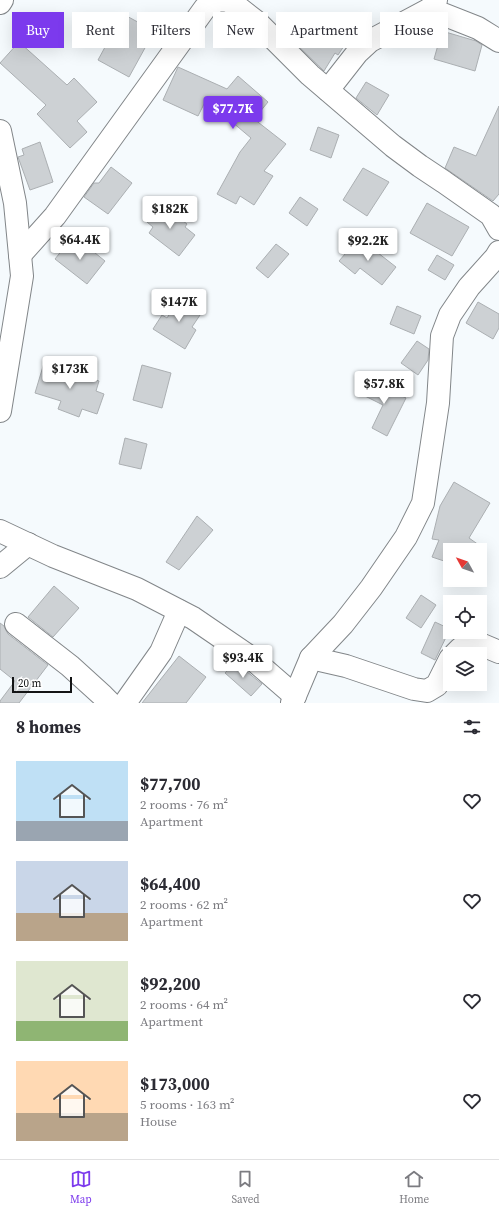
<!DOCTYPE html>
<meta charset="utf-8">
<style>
:root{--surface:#fff;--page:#f2f2f3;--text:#2b2b33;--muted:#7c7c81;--line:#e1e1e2;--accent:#7c3aed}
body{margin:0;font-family:"Source Serif 4",serif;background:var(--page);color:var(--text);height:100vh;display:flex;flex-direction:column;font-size:15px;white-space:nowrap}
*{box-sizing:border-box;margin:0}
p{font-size:13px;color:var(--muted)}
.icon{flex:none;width:22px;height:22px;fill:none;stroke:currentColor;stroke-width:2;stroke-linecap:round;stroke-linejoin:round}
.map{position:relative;height:703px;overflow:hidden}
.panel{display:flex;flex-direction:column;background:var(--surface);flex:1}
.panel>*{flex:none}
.top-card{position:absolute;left:12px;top:12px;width:475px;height:36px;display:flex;gap:8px}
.needle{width:26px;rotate:310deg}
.controls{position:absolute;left:443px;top:543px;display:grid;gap:8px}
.controls a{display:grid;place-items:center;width:44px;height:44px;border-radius:0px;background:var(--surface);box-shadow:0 4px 16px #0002;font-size:20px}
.scale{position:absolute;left:12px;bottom:10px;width:60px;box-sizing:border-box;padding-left:4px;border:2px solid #131415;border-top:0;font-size:11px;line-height:14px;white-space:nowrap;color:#131415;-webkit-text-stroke:3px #fff;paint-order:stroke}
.price{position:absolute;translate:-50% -34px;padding:0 9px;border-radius:4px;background:#fff;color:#222;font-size:13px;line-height:26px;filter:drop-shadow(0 1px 2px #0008)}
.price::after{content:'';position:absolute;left:50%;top:24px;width:12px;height:9px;margin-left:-6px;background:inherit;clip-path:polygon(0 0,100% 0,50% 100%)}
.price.current{background:var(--accent);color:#fff}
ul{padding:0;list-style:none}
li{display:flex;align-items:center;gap:12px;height:100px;padding:0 16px}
li span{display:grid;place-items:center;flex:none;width:112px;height:80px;border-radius:0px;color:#555}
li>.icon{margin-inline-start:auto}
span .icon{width:48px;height:48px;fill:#fffc;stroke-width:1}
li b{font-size:17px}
h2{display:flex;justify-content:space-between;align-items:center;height:48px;padding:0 16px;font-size:17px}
.chip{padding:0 14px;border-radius:0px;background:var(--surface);box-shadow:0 4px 16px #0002;font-size:14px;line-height:36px}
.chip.current{background:var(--accent);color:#fff}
.menu{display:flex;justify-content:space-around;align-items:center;height:56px;border-top:1px solid var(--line);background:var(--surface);font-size:11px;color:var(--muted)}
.menu a{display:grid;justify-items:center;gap:2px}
.menu .current{color:var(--accent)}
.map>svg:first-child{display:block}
.building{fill:#cdd1d4;stroke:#abafb2}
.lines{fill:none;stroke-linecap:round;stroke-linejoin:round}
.minor-casing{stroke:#828689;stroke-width:24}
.minor{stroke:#fff;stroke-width:22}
</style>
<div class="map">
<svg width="499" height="703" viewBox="0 0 499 703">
<rect width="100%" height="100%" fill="#f5fafd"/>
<g class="building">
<polygon points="123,14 145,26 142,32 151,37 129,77 98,60"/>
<polygon points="310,16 348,40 338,55 335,53 324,71 293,41"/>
<polygon points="442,31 476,41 482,45 475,71 434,59"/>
<polygon points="19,42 67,85 74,78 97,102 77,121 87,132 70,148 37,114 46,105 0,63"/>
<polygon points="178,67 227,89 238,76 268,102 254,119 286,144 264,171 273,176 254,205 240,196 236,204 217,194 240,152 251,138 206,100 198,116 163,100"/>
<polygon points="366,82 389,95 377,115 356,98"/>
<polygon points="499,106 499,194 493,201 445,168 454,147 476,156"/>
<polygon points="318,127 339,135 331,158 310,150"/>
<polygon points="40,142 53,182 30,190 18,157 24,155 22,149"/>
<polygon points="111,167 132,183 108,214 84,197 94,183 99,183"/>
<polygon points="363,168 389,182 367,216 343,200"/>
<polygon points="300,197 318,209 307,226 289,213"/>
<polygon points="427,203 469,227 452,256 410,233"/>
<polygon points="161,204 187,224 185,227 195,235 179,256 149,233 153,227 147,222"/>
<polygon points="359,238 396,267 382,285 360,268 355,274 339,261"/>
<polygon points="71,239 82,247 84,244 105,261 87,284 55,259"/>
<polygon points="276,244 289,254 268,278 256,268"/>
<polygon points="437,255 454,265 445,280 428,270"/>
<polygon points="181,296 199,307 196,313 200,315 192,327 196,330 185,349 153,329 162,315 167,318"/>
<polygon points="478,302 499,314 499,328 493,339 466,323"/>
<polygon points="397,306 421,316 414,334 390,324"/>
<polygon points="417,341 429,349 428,360 418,375 401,363"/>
<polygon points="44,363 99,381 96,391 104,394 97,414 82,409 79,417 58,409 61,401 35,393"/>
<polygon points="142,365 171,373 162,408 133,400"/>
<polygon points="368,379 406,398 387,436 372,428 383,405 361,394"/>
<polygon points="125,438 147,444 141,469 119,464"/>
<polygon points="454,482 490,503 469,538 486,550 450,550 450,563 432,557 439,540 432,539 440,506"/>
<polygon points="197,516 213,530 179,570 166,562"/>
<polygon points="54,586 79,608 53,637 28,617"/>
<polygon points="421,595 436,605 421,628 406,618"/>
<polygon points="435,622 450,629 435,660 421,653"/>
<polygon points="0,623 4,626 8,634 48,665 19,703 0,703 0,701 15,681 0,669"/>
<polygon points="179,656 206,677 186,703 142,703"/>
<polygon points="235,662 262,684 251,696 225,673"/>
</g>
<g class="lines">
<g class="minor-casing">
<g id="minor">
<polyline points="0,3 2,0"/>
<polyline points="430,9 478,28 499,41"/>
<polyline points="328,90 357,53 370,41 430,9 436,0"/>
<polyline points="0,131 15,203 22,276 0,411"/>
<polyline points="20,255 55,216 205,8 210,4 220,0 229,1 240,9 258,23 310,75 393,146 420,166 444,182 491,215 499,229"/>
<polyline points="0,531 53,556 137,589 193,618 250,657 295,696"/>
<polyline points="0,567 28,544"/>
<polyline points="16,624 70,666 103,696 110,703"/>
<polyline points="455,654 460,649 480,644 499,652"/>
<polyline points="311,658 346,666 414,689 427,691 437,685 450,659"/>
<polyline points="125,703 161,652 179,611"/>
<polyline points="292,703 311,658 343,624 371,588 406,537 423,503 438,403 442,336 450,315 469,287 496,257 499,252"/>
</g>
</g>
<use href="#minor" class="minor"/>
</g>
</svg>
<div class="controls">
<a><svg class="needle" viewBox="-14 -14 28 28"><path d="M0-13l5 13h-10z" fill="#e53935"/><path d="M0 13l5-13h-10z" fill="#7c7c81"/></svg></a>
<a><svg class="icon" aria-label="locate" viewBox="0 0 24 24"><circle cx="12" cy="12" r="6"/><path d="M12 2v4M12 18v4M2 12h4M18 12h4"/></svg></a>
<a><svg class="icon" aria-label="layers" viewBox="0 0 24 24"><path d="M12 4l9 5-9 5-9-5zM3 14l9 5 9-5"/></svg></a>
</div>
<div class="scale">20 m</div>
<b class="price current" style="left:233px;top:130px">$77.7K</b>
<b class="price" style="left:170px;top:230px">$182K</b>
<b class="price" style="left:80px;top:261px">$64.4K</b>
<b class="price" style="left:368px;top:262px">$92.2K</b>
<b class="price" style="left:179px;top:323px">$147K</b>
<b class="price" style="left:70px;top:390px">$173K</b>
<b class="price" style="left:384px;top:405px">$57.8K</b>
<b class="price" style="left:243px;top:679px">$93.4K</b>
<div class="top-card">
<a class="chip current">Buy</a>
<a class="chip">Rent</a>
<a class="chip">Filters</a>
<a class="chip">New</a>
<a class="chip">Apartment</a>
<a class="chip">House</a>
</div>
</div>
<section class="panel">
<h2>8 homes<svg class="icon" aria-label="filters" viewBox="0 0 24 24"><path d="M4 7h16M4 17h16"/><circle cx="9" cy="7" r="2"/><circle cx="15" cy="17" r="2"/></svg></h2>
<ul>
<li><span style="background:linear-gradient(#bfe0f5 75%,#9aa5b1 0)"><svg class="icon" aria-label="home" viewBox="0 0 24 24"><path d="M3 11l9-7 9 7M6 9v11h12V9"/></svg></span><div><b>$77,700</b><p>2 rooms · 76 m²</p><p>Apartment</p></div><svg class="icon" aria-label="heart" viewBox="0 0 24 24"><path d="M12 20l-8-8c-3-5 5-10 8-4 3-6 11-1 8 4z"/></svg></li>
<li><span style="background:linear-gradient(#c9d6e8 65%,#b9a48a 0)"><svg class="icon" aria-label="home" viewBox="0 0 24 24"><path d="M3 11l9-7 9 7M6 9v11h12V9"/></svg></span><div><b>$64,400</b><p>2 rooms · 62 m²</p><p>Apartment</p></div><svg class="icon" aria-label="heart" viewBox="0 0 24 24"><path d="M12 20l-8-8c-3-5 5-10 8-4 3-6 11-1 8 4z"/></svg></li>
<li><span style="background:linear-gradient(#dfe7d0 75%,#8fb573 0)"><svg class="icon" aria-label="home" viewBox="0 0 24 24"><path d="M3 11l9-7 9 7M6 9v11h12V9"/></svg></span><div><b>$92,200</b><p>2 rooms · 64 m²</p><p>Apartment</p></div><svg class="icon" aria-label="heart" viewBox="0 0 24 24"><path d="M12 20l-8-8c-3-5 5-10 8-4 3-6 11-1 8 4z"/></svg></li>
<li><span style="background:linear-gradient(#ffd9b3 65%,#b9a48a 0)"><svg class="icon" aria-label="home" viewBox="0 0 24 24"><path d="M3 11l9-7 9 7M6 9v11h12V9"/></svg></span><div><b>$173,000</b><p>5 rooms · 163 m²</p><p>House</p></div><svg class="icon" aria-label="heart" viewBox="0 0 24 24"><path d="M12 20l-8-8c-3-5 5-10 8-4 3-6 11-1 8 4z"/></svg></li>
</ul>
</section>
<nav class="menu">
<a class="current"><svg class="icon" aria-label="map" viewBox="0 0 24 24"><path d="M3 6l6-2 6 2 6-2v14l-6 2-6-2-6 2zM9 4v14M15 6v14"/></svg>Map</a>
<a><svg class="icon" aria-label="saved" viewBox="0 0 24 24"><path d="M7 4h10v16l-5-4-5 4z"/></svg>Saved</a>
<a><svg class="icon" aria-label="home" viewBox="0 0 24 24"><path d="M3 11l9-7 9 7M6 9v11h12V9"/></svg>Home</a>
</nav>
